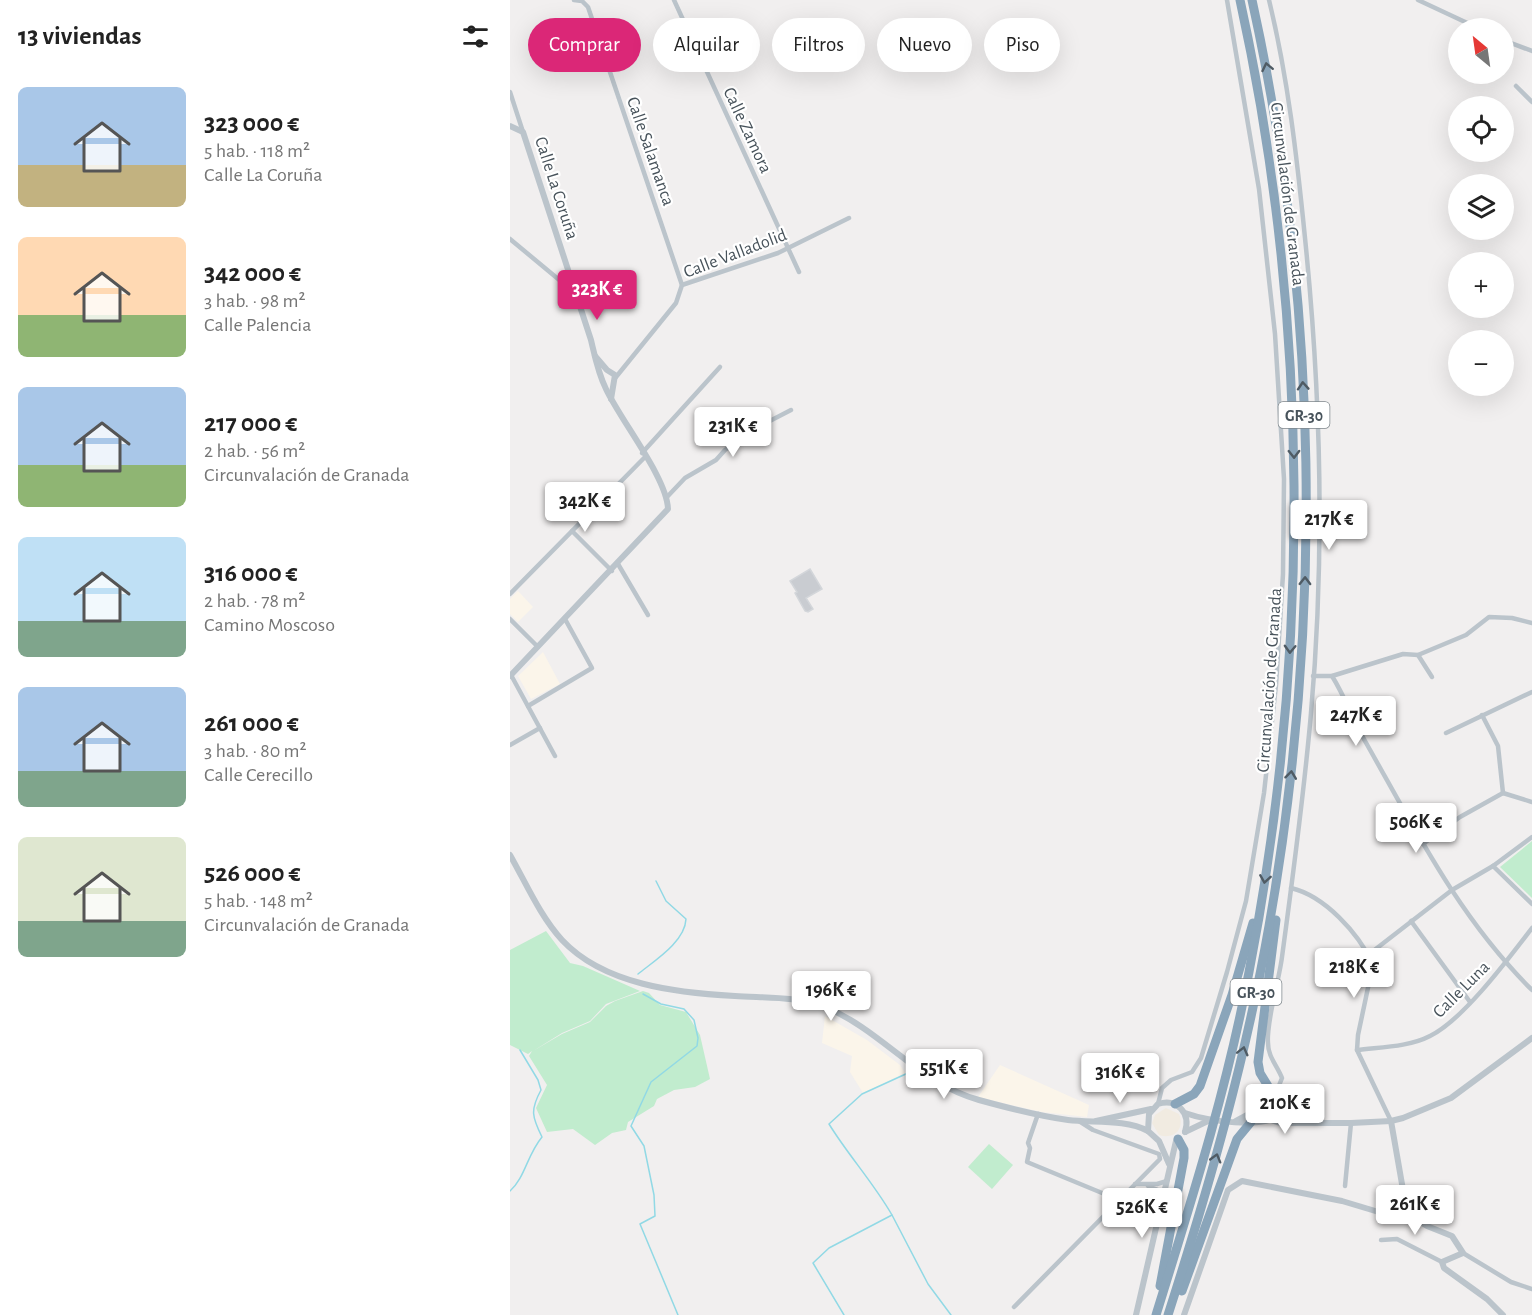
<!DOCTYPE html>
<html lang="es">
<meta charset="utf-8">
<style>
:root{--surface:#fff;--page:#f2f2f2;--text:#222;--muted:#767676;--accent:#db2777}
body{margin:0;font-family:"Alegreya Sans",sans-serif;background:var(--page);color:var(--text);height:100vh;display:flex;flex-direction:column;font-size:22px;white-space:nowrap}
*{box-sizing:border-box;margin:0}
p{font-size:20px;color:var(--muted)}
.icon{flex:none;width:33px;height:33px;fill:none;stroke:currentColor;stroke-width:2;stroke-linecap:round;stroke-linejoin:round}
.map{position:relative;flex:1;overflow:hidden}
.sheet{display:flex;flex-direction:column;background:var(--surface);width:510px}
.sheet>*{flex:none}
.banner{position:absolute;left:18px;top:18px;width:570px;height:54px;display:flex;gap:12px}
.needle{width:39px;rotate:331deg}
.fabs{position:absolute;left:938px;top:18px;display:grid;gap:12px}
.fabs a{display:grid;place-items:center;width:66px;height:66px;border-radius:50%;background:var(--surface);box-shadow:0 6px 24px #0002;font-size:30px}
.price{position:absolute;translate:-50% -51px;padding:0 14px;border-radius:6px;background:#fff;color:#222;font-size:20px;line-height:39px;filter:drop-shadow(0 2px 3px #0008)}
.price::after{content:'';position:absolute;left:50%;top:36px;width:18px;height:14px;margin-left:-9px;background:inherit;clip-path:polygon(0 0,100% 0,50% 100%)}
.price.current{background:var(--accent);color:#fff}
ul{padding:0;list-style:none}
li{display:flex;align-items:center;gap:18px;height:150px;padding:0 18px}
li span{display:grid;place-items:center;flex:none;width:168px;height:120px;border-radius:9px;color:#555}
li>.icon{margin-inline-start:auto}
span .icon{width:72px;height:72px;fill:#fffc;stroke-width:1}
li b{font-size:26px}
h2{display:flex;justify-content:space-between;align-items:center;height:72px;padding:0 18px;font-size:26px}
.tag{padding:0 21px;border-radius:27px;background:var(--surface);box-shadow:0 6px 24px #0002;font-size:21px;line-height:54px}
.tag.current{background:var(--accent);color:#fff}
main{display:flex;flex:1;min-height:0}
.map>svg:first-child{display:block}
.commercial{fill:#fbf5ea}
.green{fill:#c1ecce}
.sand{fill:#f1ebe1}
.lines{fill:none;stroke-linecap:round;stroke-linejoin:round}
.stream{stroke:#91d9e5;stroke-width:1.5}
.building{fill:#c9ccd1;stroke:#d3d6da;stroke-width:1.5}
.minor{stroke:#bbc4cb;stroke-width:4.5}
.tertiary{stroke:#bbc4cb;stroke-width:6}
.motorway{stroke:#8aa5ba;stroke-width:9}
.oneway{stroke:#4f5b64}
.labels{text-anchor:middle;stroke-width:4.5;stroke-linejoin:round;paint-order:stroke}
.shield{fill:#fff;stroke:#7f878c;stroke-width:1.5}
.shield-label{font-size:16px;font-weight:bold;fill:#48535b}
.street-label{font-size:18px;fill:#48535b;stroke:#fff}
</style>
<main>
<section class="sheet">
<h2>13 viviendas<svg class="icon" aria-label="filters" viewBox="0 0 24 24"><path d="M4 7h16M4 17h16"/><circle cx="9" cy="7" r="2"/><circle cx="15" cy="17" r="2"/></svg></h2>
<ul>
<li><span style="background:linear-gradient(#a9c7e8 65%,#c2b280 0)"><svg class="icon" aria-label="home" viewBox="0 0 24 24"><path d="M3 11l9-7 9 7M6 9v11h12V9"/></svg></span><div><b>323 000 €</b><p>5 hab. · 118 m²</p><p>Calle La Coruña</p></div></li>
<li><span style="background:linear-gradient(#ffd9b3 65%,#8fb573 0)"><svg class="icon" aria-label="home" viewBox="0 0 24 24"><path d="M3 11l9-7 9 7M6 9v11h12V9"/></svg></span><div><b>342 000 €</b><p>3 hab. · 98 m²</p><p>Calle Palencia</p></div></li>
<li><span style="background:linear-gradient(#a9c7e8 65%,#8fb573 0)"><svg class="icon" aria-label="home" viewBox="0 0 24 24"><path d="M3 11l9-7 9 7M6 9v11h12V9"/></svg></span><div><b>217 000 €</b><p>2 hab. · 56 m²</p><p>Circunvalación de Granada</p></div></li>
<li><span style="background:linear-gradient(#bfe0f5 70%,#7fa58c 0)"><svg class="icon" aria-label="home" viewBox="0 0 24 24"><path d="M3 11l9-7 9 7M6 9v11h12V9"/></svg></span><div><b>316 000 €</b><p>2 hab. · 78 m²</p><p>Camino Moscoso</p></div></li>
<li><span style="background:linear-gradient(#a9c7e8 70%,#7fa58c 0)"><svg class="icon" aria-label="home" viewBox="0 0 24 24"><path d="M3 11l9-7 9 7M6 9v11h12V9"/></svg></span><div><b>261 000 €</b><p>3 hab. · 80 m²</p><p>Calle Cerecillo</p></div></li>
<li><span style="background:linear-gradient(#dfe7d0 70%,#7fa58c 0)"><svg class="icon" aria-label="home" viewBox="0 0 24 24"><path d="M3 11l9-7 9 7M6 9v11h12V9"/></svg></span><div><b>526 000 €</b><p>5 hab. · 148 m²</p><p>Circunvalación de Granada</p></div></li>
</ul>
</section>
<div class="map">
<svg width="1022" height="1315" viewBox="0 0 1022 1315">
<rect width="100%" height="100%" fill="#f1efef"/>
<g class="commercial">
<polygon points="8,591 23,607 8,622 0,614 0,599"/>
<polygon points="33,652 50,684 21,699 8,676"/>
<polygon points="315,1016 357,1040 390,1065 395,1073 353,1093 340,1072 342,1056 312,1043"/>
<polygon points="490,1065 579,1105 577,1117 532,1112 468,1097"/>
</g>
<g class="green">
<polygon points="1022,841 1022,898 990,867"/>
<polygon points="36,931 60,963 73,966 130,991 96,1004 80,1021 52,1033 23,1051 52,1034 80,1022 96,1006 105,1001 133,991 139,993 150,1005 176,1012 190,1035 200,1079 185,1087 164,1090 147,1099 144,1106 118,1122 116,1130 102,1133 85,1145 63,1129 37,1132 26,1108 37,1085 19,1056 22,1051 18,1054 0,1045 0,950"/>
<polygon points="479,1144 503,1165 482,1189 458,1167"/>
</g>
<path class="sand" d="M656 1108 669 1114C675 1129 664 1140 649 1135L642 1123 645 1115Z"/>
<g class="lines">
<g class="stream">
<path d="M128 974C144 961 175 942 176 919L156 901 146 881"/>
<polyline points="133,994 151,1004 174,1009 184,1020 188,1038 187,1046 141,1082 121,1126 134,1146 144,1195 145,1216 130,1224 168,1315"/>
<path d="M0 1191C15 1178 17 1155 32 1137 22 1117 20 1110 31 1090L28 1080 10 1050"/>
<polyline points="382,1215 418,1284 441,1315"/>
<path d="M334 1315 303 1263 319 1248 382 1215C363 1182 338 1155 319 1124L352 1094 398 1073"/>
</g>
</g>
<polygon class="building" points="300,569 312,589 296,598 303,609 298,612 295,611 285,593 287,592 280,581"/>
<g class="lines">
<g class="minor">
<polyline points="64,0 72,1 78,7 172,285"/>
<polyline points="164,0 289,272"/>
<path d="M759 0C778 78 787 158 795 238 811 395 815 555 801 713 794 794 783 876 772 957 769 981 756 1022 758 1043 758 1057 767 1065 772 1078L766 1093"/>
<polyline points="908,0 968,28"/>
<polyline points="993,40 1022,51"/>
<polyline points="1006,86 1022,102"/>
<polyline points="0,92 13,132"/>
<polyline points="0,239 65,293"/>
<polyline points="106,377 166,303 172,285 268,253 339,218"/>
<polyline points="132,453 210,367"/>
<polyline points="157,497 175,478 206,460 215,450 250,426 281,410"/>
<polyline points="62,531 102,571"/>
<polyline points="108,564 138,615"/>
<polyline points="0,594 135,457"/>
<polyline points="0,619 28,647"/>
<polyline points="908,655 922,677"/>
<polyline points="1,675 45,756"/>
<polyline points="803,676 822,676 893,654 908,655 956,635 979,617 1002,618 1022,623"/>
<path d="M822 676C835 697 843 719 855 741 905 829 949 918 1022 990"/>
<polyline points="18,706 82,668 55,619"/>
<polyline points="972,715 988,746 993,793"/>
<polyline points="936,733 1022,692"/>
<polyline points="0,745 30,728"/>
<polyline points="993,793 1022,802"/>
<polyline points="913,844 950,817 993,793"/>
<polyline points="983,866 1022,904"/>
<path d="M781 888C815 896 848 933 863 964L848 1035 847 1050 881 1121"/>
<polyline points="901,921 960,1002"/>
<polyline points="858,955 942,890 983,866 1022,837"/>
<path d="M847 1050C870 1047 899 1047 920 1036 953 1020 999 958 1022 928"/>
<polyline points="648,1104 652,1088 661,1080 682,1072 691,1058 717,972 736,901 754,793 766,685 773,574 774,479 765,334 749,189 717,0"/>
<polyline points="528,1114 518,1143 520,1148 517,1162 609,1200"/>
<polyline points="625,1184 647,1184 657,1181"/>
<polyline points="638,1186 648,1190 653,1197"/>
<polyline points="835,1186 841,1123"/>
<polyline points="871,1240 887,1239 932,1262"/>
<polyline points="953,1253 1001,1282 1022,1289"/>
<polyline points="504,1307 650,1159 649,1154 583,1130 569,1121"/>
</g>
<g class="tertiary">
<path d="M0 126 13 132 81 340C85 357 88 373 96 389 111 421 157 478 158 509L0 676"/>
<polyline points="85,356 97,370 105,375 101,399"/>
<path d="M0 855C16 883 30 916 52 940 94 985 168 993 225 996 254 998 288 996 315 1007 372 1030 409 1084 469 1100 498 1108 528 1116 558 1120 584 1123 615 1119 638 1131"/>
<polyline points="772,1107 790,1122"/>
<path d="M675 1113C695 1120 756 1131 770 1113L771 1098 761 1091C743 1089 745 1102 739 1114L726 1121"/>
<polyline points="761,1120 770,1123 841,1123 881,1121 893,1118 941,1098 1022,1038"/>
<polyline points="586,1121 641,1109"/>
<polyline points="881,1121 896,1207"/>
<polyline points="675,1132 698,1121"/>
<path d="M659 1164 649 1141 638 1131 639 1114 648 1104C667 1098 681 1113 675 1132"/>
<circle cx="894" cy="1212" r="5.5"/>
<polyline points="899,1215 917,1226 942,1236 953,1253 932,1262 934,1268 977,1299 993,1315"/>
<polyline points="626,1315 666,1141"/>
<polyline points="674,1315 718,1190 732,1181 832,1201 882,1216 889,1215"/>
</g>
<g class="motorway">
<polyline points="761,1091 750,1073 748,1062 766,920"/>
<polyline points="665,1104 684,1094 690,1086 722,995 743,923"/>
<polyline points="650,1286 674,1158 674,1150 668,1139"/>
<polyline points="672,1291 727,1139 741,1122"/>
<path d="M646 1315C681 1202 717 1089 739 972 801 652 800 319 730 0"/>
<path d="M658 1315C699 1187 736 1058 759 926 813 620 809 304 742 0"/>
</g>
</g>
<defs><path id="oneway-chevron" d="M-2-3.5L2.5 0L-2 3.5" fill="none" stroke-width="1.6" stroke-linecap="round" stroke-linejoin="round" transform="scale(1.5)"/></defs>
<g class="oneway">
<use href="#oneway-chevron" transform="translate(757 67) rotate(-102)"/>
<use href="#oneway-chevron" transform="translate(793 386) rotate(-94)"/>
<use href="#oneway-chevron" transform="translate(784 454) rotate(89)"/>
<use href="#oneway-chevron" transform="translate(795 581) rotate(-89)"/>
<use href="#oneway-chevron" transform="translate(780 649) rotate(92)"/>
<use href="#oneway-chevron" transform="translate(781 775) rotate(-83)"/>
<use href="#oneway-chevron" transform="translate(755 879) rotate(99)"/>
<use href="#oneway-chevron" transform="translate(733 1051) rotate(-76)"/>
<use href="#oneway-chevron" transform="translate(706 1158) rotate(-74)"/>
</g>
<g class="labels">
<g class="shield">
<rect x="768.5" y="402" width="51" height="26" rx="4.5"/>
<rect x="720.5" y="979" width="51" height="26" rx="4.5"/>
</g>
<g class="shield-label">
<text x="794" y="421">GR-30</text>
<text x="746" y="998">GR-30</text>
</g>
<g class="street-label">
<text transform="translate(238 130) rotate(65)" y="6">Calle Zamora</text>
<text transform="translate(141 151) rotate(71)" y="6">Calle Salamanca</text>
<text transform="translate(47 188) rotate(72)" y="6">Calle La Coruña</text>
<text transform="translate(778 194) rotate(83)" y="6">Circunvalación de Granada</text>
<text transform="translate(225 253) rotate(-21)" y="6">Calle Valladolid</text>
<text transform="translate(759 680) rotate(-86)" y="6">Circunvalación de Granada</text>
<text transform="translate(951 989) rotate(-45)" y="6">Calle Luna</text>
</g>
</g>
</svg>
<div class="fabs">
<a><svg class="needle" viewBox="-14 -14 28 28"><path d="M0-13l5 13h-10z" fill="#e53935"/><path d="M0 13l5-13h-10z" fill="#767676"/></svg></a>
<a><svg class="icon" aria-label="locate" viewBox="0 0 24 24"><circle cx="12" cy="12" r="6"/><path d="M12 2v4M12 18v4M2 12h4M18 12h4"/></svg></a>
<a><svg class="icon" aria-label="layers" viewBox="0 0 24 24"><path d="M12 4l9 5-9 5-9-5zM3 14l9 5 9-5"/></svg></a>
<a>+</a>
<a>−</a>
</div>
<b class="price current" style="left:87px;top:321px">323K €</b>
<b class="price" style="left:223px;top:458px">231K €</b>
<b class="price" style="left:75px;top:533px">342K €</b>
<b class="price" style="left:819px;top:551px">217K €</b>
<b class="price" style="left:846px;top:747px">247K €</b>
<b class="price" style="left:906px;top:854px">506K €</b>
<b class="price" style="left:844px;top:999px">218K €</b>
<b class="price" style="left:321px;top:1022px">196K €</b>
<b class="price" style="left:434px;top:1100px">551K €</b>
<b class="price" style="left:610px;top:1104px">316K €</b>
<b class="price" style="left:775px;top:1135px">210K €</b>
<b class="price" style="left:905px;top:1236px">261K €</b>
<b class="price" style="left:632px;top:1239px">526K €</b>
<div class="banner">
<a class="tag current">Comprar</a>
<a class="tag">Alquilar</a>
<a class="tag">Filtros</a>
<a class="tag">Nuevo</a>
<a class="tag">Piso</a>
</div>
</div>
</main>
